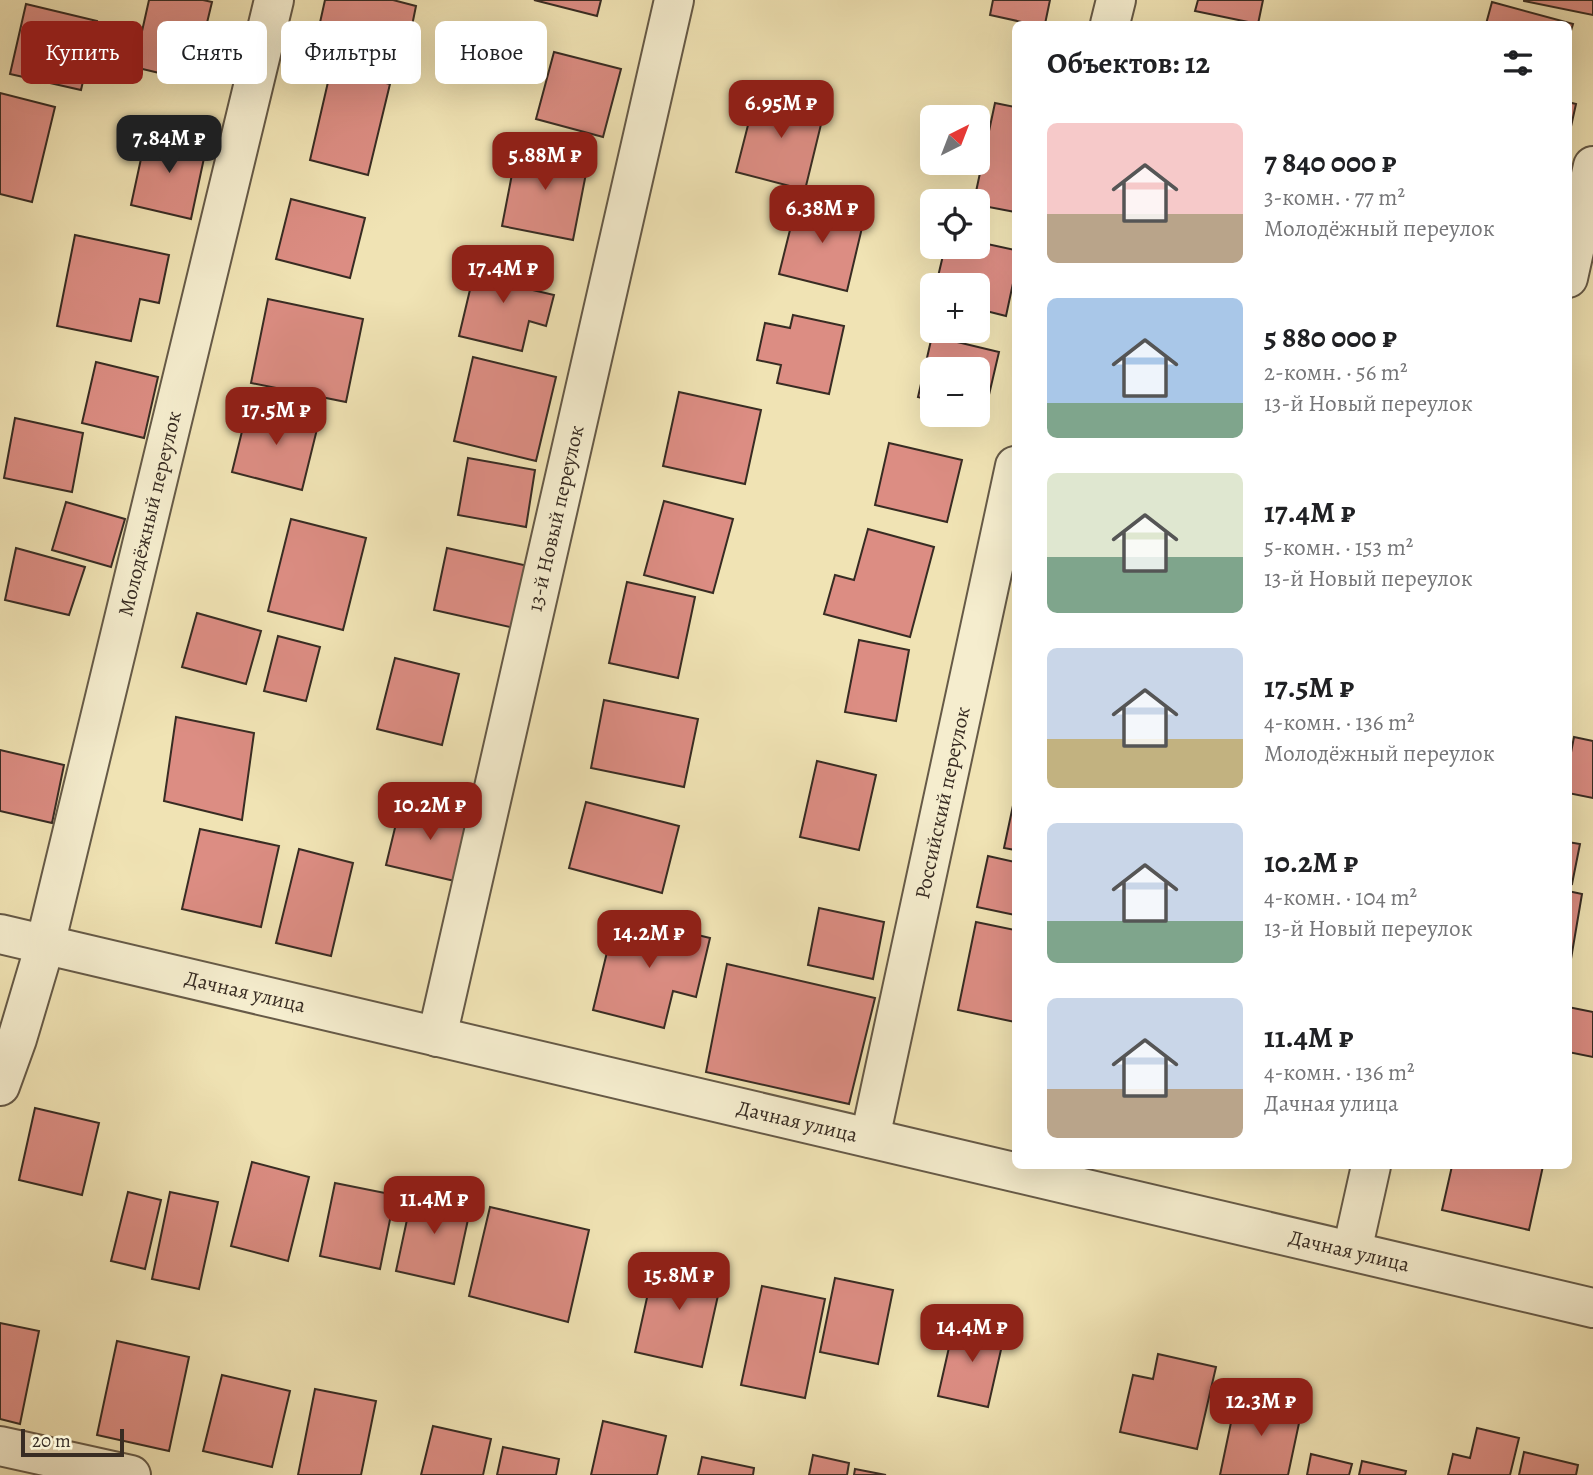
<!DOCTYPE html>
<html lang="ru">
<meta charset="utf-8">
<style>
:root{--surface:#fff;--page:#f2f2f2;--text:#202124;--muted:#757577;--accent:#8f2418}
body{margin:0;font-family:Alegreya,serif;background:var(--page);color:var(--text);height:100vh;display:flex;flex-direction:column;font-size:26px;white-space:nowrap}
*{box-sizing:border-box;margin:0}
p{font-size:23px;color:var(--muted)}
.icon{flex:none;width:38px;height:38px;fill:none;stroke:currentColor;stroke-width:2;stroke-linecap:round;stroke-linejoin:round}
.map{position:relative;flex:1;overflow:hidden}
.side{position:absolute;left:1012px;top:21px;width:560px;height:1148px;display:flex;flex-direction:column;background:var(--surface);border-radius:10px;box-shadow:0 7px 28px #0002}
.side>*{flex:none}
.top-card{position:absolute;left:21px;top:21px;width:665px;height:63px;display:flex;gap:14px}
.needle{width:46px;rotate:42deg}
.controls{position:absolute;left:920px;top:105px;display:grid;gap:14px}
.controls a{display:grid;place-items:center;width:70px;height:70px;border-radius:10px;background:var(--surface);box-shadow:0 7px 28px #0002;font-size:35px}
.scale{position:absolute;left:21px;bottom:18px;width:103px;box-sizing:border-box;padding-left:7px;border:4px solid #382c23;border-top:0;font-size:19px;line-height:24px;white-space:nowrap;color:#382c23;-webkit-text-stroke:5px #f5edce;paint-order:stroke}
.price{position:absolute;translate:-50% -60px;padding:0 16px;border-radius:14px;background:var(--accent);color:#fff;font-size:23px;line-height:46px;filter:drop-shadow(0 2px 4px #0008)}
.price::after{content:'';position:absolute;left:50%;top:42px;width:21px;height:16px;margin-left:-10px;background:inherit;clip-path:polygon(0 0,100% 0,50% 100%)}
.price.on{background:#222;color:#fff}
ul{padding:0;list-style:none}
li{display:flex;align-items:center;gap:21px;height:175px;padding:0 35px}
li span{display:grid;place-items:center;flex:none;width:196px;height:140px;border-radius:10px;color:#555}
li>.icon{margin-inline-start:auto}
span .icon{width:84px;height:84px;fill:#fffc;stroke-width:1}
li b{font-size:30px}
h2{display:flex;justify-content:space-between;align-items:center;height:84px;padding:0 35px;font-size:30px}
.pill{padding:0 24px;border-radius:10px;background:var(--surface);box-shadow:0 7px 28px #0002;font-size:24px;line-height:63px}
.pill.on{background:var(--accent);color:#fff}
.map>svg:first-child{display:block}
.building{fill:#dc8d83;stroke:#382c23;stroke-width:2}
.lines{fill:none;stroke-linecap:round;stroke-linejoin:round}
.minor-casing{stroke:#665a47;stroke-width:42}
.minor{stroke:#f5edce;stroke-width:38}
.labels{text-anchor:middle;stroke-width:5;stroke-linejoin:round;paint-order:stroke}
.street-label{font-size:21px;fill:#382c23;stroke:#f5edce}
</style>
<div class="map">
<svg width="1593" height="1475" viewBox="0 0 1593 1475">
<rect width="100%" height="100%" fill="#f0e3b4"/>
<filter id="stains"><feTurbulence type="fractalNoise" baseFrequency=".00286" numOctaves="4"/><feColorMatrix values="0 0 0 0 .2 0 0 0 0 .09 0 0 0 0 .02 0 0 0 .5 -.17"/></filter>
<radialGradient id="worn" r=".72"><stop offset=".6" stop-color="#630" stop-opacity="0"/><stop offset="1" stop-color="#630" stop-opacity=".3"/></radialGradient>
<g class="building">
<polygon points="149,0 203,0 212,2 193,81 134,67"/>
<polygon points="325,0 393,0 416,6 401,80 313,54"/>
<polygon points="534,0 601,0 597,16"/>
<polygon points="993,0 1050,0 1045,24 1031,24 990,15"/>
<polygon points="1198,0 1263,0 1258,24 1195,11"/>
<polygon points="1524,0 1593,0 1593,15 1524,1"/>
<polygon points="1492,2 1573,24 1568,41 1568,24 1486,24"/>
<polygon points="26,4 97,21 81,90 10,74"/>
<polygon points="554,52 621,69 603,137 536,119"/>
<polygon points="331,69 390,84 368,175 310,160"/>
<polygon points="757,90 825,108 805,190 736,172"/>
<polygon points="0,93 55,107 32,202 0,194"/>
<polygon points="1568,102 1576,104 1568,140"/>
<polygon points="995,103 1015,107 1015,212 978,205 978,201 974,201"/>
<polygon points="147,131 207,144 191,219 131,205"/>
<polygon points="518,143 589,158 573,240 502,226"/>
<polygon points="798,198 865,215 847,291 779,274"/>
<polygon points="291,199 365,218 350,278 276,259"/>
<polygon points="75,235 169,255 159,303 140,299 131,341 57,326"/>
<polygon points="978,242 1015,250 1015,274 1006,316 978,309 978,285 936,285 945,247 978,247"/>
<polygon points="478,256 529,267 524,288 554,295 546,326 529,321 522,351 459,336"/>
<polygon points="268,299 363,319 346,402 251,383"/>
<polygon points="793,315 844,326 829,394 777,383 781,365 757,360 765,323 790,328"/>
<polygon points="932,336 999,352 985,412 978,411 978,369 933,369 933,401 918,397"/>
<polygon points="473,357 556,377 536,461 454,441"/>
<polygon points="96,362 158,377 144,438 82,423"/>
<polygon points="679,392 761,410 745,484 663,466"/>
<polygon points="249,403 319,421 302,490 232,472"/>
<polygon points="15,418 83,433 72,492 4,478"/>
<polygon points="889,443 962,460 947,522 875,505"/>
<polygon points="468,458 535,470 526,527 458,515"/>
<polygon points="664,501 733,519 713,593 644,575"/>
<polygon points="66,502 125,519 111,567 52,550"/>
<polygon points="291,519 366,538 343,630 268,611"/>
<polygon points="868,529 934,547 910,637 824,614 835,575 854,580"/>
<polygon points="16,548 85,567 69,615 5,600"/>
<polygon points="447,548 528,566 514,628 434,610"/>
<polygon points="627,582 695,597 678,678 609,663"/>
<polygon points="197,613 261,631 246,684 182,667"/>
<polygon points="278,636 320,647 306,701 264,691"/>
<polygon points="859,640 909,650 896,721 845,712"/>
<polygon points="395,658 459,674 442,745 377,729"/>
<polygon points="604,700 698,719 684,787 591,768"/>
<polygon points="176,717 254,733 242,820 164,801"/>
<polygon points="1574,737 1593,741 1593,798 1568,793 1568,768"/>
<polygon points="0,750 64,765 52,823 0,811"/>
<polygon points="817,761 876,775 859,850 800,837"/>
<polygon points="1015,796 1015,850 1004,848"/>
<polygon points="586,802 679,826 662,893 569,868"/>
<polygon points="401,803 474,820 459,882 386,865"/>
<polygon points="200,829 279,846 261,927 182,909"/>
<polygon points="1568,842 1580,844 1572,884 1568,883"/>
<polygon points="299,849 353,863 331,956 276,943"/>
<polygon points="988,856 1015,862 1015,915 977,907"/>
<polygon points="1568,891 1582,894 1571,959 1568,959"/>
<polygon points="819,908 884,922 873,979 808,965"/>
<polygon points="616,915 710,938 696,997 673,991 664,1028 593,1010"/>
<polygon points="976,922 1015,930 1015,1022 958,1010"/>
<polygon points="727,964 875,998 849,1104 706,1072"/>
<polygon points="1568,1007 1593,1012 1593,1057 1568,1052"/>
<polygon points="35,1108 99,1123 82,1195 19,1180"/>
<polygon points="252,1162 309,1177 288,1261 231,1246"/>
<polygon points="1452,1166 1543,1166 1529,1230 1442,1210"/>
<polygon points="335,1183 395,1195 380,1269 320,1256"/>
<polygon points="414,1187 472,1201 454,1284 396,1271"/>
<polygon points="128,1192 161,1200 145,1269 111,1261"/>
<polygon points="170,1192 218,1202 199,1289 152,1279"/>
<polygon points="490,1207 589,1230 568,1322 469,1296"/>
<polygon points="656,1257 723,1273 702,1367 635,1352"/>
<polygon points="835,1278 893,1290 878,1364 820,1352"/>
<polygon points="762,1286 825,1299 805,1398 741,1385"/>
<polygon points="955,1321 1005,1332 988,1407 938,1396"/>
<polygon points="0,1323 39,1331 20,1424 0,1419"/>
<polygon points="117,1341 189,1357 169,1451 97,1435"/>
<polygon points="1158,1354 1216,1367 1197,1449 1120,1432 1133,1375 1153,1379"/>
<polygon points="222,1375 290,1391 272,1467 203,1451"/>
<polygon points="315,1389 376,1401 361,1475 298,1475"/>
<polygon points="1237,1394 1302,1409 1288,1475 1220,1475"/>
<polygon points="603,1421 666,1436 657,1475 591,1475"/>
<polygon points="433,1426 491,1439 483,1475 421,1475"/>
<polygon points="1477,1428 1519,1438 1510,1475 1448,1475 1453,1454 1470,1458"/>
<polygon points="503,1447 559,1459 556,1475 497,1475"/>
<polygon points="1524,1452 1578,1465 1576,1475 1519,1475"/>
<polygon points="1311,1454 1352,1464 1349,1475 1307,1475"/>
<polygon points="813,1455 849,1463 847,1475 809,1475"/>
<polygon points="702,1457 754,1468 753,1475 698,1475"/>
<polygon points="1362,1461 1406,1471 1405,1475 1359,1475"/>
<polygon points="855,1469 886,1475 854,1475"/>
</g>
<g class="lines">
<g class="minor-casing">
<g id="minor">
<polyline points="1110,24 1116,0"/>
<polyline points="1568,278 1593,166"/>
<path id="s1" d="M0 934 1593 1308"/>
<path id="s2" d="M437 1037 674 0"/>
<path id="s3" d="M0 1086 17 1039 45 945 274 0"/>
<path id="s4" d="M870 1138 1015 466"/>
<polyline points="1352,1251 1371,1166"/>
<polyline points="0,1446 131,1475"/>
</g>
</g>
<use href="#minor" class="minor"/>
</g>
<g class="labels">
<g class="street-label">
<text dy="7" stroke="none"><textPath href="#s3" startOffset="592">Молодёжный переулок</textPath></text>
<text dy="7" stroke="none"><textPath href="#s2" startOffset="532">13-й Новый переулок</textPath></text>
<text dy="7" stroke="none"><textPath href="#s4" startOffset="343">Российский переулок</textPath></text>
<text dy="7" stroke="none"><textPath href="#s1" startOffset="252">Дачная улица</textPath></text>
<text dy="7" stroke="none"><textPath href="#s1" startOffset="819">Дачная улица</textPath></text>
<text dy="7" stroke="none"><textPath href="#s1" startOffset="1386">Дачная улица</textPath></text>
</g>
</g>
<rect width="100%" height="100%" filter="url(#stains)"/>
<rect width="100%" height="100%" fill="url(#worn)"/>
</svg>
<div class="controls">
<a><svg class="needle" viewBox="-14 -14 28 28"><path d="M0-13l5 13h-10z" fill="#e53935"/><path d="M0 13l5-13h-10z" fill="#757577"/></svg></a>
<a><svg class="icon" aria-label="locate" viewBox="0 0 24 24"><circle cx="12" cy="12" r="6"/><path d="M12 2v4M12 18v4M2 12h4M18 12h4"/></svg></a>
<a>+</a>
<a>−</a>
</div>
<div class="scale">20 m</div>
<b class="price" style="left:781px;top:140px">6.95M ₽</b>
<b class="price on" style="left:169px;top:175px">7.84M ₽</b>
<b class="price" style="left:545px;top:192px">5.88M ₽</b>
<b class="price" style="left:822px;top:245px">6.38M ₽</b>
<b class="price" style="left:503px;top:305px">17.4M ₽</b>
<b class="price" style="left:276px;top:447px">17.5M ₽</b>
<b class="price" style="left:430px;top:842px">10.2M ₽</b>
<b class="price" style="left:649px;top:970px">14.2M ₽</b>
<b class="price" style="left:434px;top:1236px">11.4M ₽</b>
<b class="price" style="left:679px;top:1312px">15.8M ₽</b>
<b class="price" style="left:972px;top:1364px">14.4M ₽</b>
<b class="price" style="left:1261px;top:1438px">12.3M ₽</b>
<div class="top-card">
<a class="pill on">Купить</a>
<a class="pill">Снять</a>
<a class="pill">Фильтры</a>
<a class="pill">Новое</a>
</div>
<section class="side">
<h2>Объектов: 12<svg class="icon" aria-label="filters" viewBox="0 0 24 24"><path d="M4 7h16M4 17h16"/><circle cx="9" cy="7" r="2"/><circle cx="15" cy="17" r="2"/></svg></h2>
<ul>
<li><span style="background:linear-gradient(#f6c9c9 65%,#b9a48a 0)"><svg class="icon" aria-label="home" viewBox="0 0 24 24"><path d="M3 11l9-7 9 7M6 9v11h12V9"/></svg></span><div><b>7 840 000 ₽</b><p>3-комн. · 77 m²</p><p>Молодёжный переулок</p></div></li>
<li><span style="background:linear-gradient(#a9c7e8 75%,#7fa58c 0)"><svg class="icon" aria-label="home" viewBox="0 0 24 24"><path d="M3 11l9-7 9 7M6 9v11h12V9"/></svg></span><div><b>5 880 000 ₽</b><p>2-комн. · 56 m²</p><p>13-й Новый переулок</p></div></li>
<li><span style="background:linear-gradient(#dfe7d0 60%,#7fa58c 0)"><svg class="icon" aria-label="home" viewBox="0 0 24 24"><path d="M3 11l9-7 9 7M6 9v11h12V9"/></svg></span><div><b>17.4M ₽</b><p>5-комн. · 153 m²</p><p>13-й Новый переулок</p></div></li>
<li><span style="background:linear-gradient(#c9d6e8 65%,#c2b280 0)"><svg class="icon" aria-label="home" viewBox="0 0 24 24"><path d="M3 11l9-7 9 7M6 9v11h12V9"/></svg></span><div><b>17.5M ₽</b><p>4-комн. · 136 m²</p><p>Молодёжный переулок</p></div></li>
<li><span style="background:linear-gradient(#c9d6e8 70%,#7fa58c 0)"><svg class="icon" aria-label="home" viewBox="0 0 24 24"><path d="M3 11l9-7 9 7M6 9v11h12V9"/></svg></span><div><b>10.2M ₽</b><p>4-комн. · 104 m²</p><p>13-й Новый переулок</p></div></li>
<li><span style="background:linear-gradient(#c9d6e8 65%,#b9a48a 0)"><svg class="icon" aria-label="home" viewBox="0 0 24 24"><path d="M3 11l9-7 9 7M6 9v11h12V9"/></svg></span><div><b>11.4M ₽</b><p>4-комн. · 136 m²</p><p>Дачная улица</p></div></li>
</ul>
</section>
</div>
